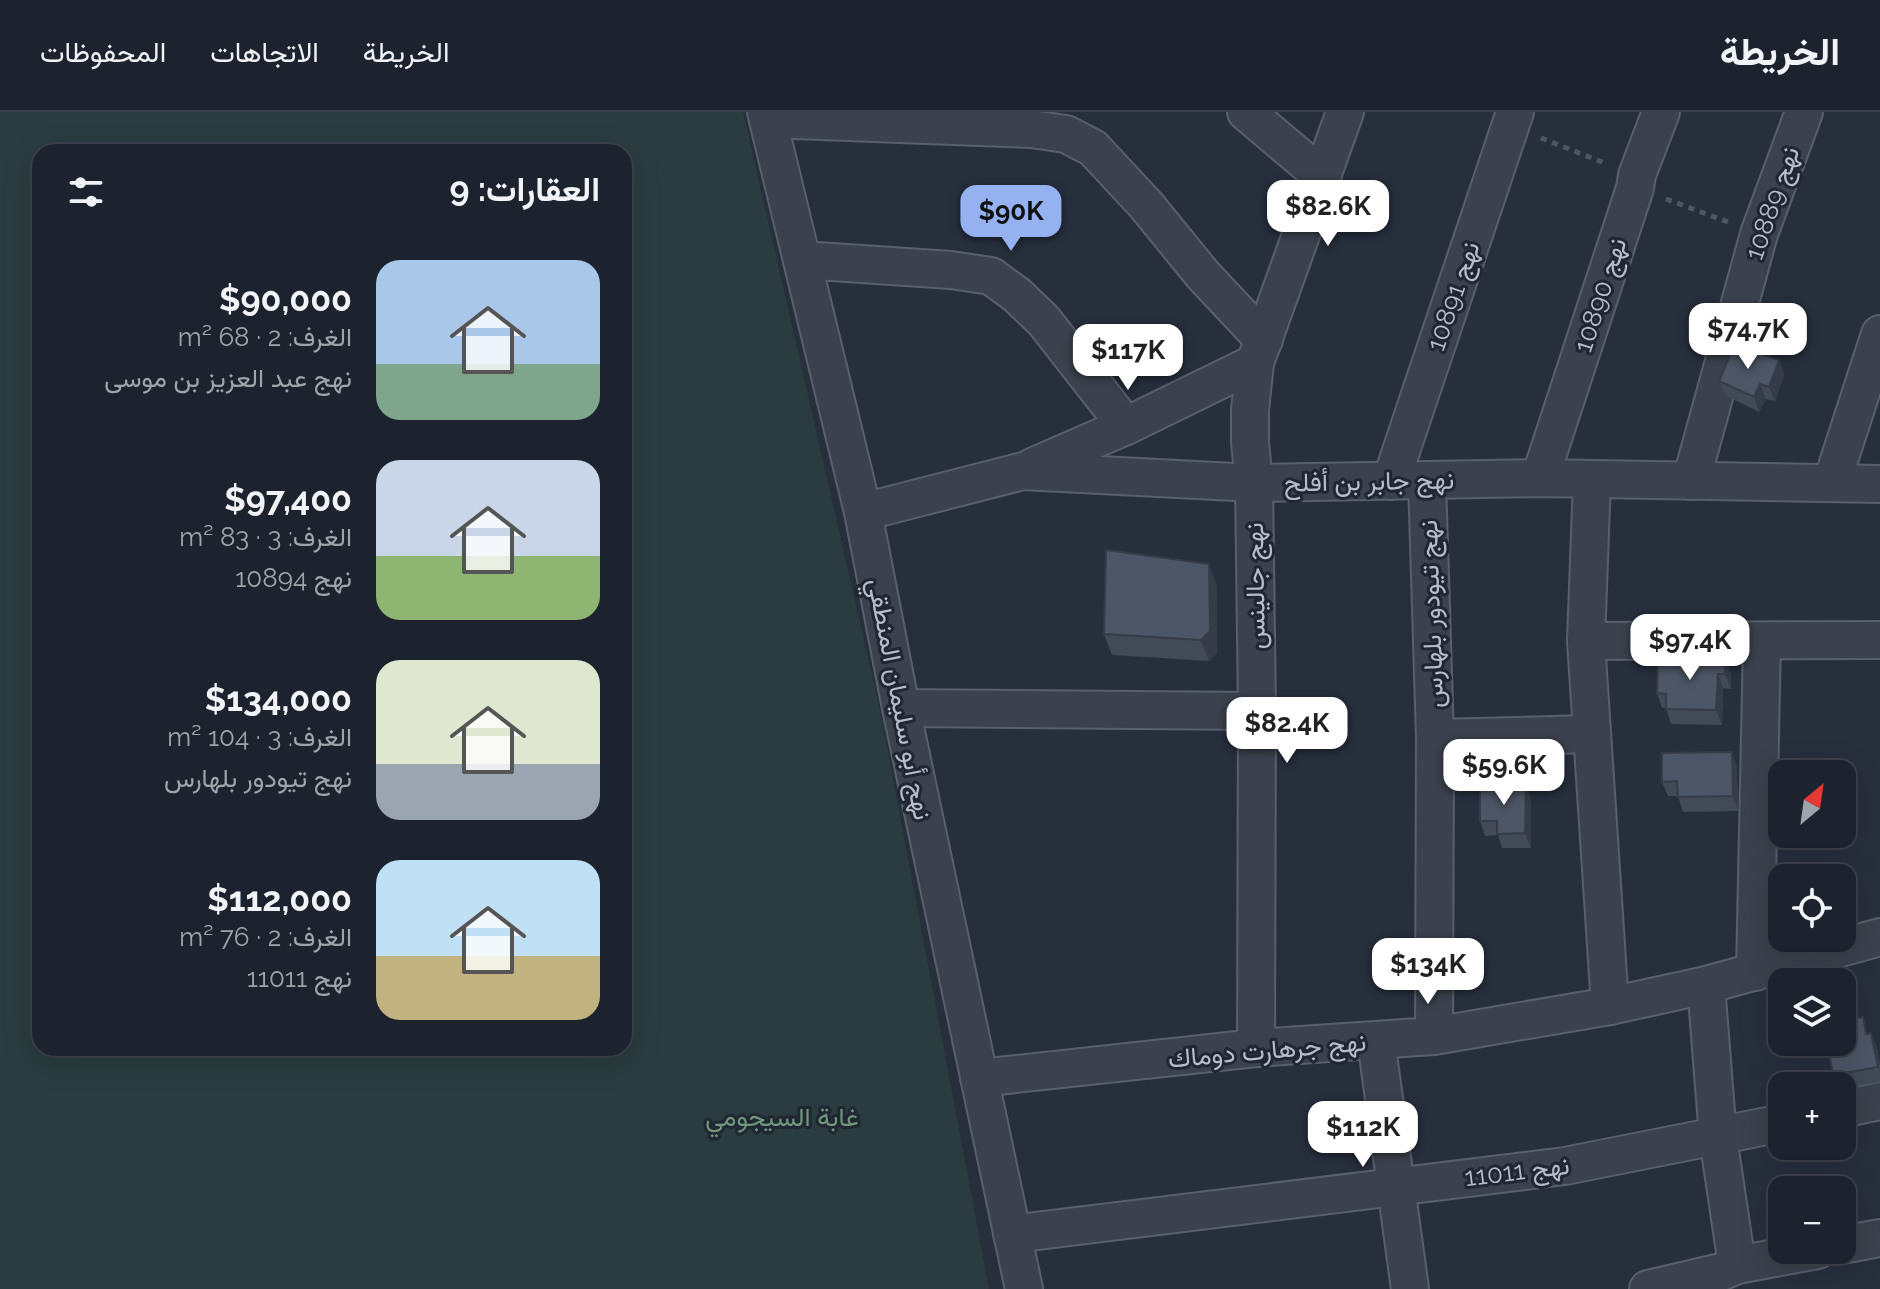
<!DOCTYPE html>
<html lang="ar">
<meta charset="utf-8">
<style>
:root{--surface:#1d232e;--page:#252b36;--text:#f1f3f6;--muted:#a0a4aa;--line:#3b404a;--accent:#95b1ef}
body{margin:0;font-family:Raleway,Vazirmatn,sans-serif;background:var(--page);color:var(--text);direction:rtl;height:100vh;display:flex;flex-direction:column;font-size:30px;white-space:nowrap}
*{box-sizing:border-box;margin:0}
p{font-size:26px;color:var(--muted)}
.icon{flex:none;width:44px;height:44px;fill:none;stroke:currentColor;stroke-width:2;stroke-linecap:round;stroke-linejoin:round}
.map{position:relative;flex:1;overflow:hidden;direction:ltr}
.sheet{position:absolute;left:32px;top:32px;width:600px;height:912px;display:flex;flex-direction:column;background:var(--surface);border-radius:24px;box-shadow:0 8px 32px #0002,0 0 0 2px var(--line);direction:rtl}
.sheet>*{flex:none}
.needle{width:52px;rotate:29deg}
.tools{position:absolute;left:1768px;top:648px;display:grid;gap:16px}
.tools a{display:grid;place-items:center;width:88px;height:88px;border-radius:16px;background:var(--surface);box-shadow:0 8px 32px #0002,0 0 0 2px var(--line);font-size:40px}
.price{position:absolute;translate:-50% -68px;padding:0 18px;border-radius:16px;background:#fff;color:#222;font-size:26px;line-height:52px;filter:drop-shadow(0 2px 4px #0008)}
.price::after{content:'';position:absolute;left:50%;top:48px;width:24px;height:18px;margin-left:-12px;background:inherit;clip-path:polygon(0 0,100% 0,50% 100%)}
.price.selected{background:var(--accent);color:#111}
ul{padding:0;list-style:none}
li{display:flex;align-items:center;gap:24px;height:200px;padding:0 32px}
li span{display:grid;place-items:center;flex:none;width:224px;height:160px;border-radius:24px;color:#555}
li>.icon{margin-inline-start:auto}
span .icon{width:96px;height:96px;fill:#fffc;stroke-width:1}
li b{font-size:34px}
h2{display:flex;justify-content:space-between;align-items:center;height:96px;padding:0 32px;font-size:34px}
header{display:flex;align-items:center;gap:48px;box-sizing:border-box;height:112px;padding:0 40px;background:var(--surface);border-bottom:2px solid var(--line)}
header strong{font-size:38px}
nav{display:flex;gap:44px;margin-inline-start:auto;font-size:28px}
.map>svg:first-child{display:block}
.green{fill:#2a3c3f;fill-rule:evenodd}
.lines{fill:none;stroke-linecap:round;stroke-linejoin:round}
.minor-casing{stroke:#595f6b;stroke-width:40}
.path{stroke:#49595d;stroke-width:5;stroke-dasharray:6 6;stroke-linecap:butt}
.minor{stroke:#3b414d;stroke-width:36}
.wall{fill:#424a58}
.shaded-wall{fill:#363c47}
.building{fill:#4d5666;stroke:#363c47;stroke-width:2}
.labels{text-anchor:middle;stroke-width:6;stroke-linejoin:round;paint-order:stroke}
.street-label{font-size:26px;fill:#b7bcc8;stroke:#202632}
.park-label{font-size:26px;fill:#70977c;stroke:#202632}
</style>
<header>
<strong>الخريطة</strong>
<nav><a>الخريطة</a><a>الاتجاهات</a><a>المحفوظات</a></nav>
</header>
<div class="map">
<svg width="1880" height="1177" viewBox="0 0 1880 1177">
<rect width="100%" height="100%" fill="#272f3d"/>
<path class="green" d="M0 0H743L880 598 989 1177H0ZM40 40H624V936H40Z"/>
<g class="lines">
<g class="minor-casing">
<g id="minor">
<polyline points="766,0 863,400 901,596 1024,1177"/>
<polyline points="1246,0 1323,65"/>
<polyline points="768,7 1031,17 1066,22 1093,36 1146,93 1203,163 1264,228"/>
<polyline points="802,148 951,158 991,164 1017,183 1044,209 1126,314"/>
<polyline points="1032,355 1126,314 1255,251"/>
<polyline points="1540,366 1635,76 1637,63 1661,0"/>
<polyline points="1592,367 1586,529 1610,894"/>
<polyline points="1427,368 1435,626 1434,924"/>
<polyline points="1391,369 1515,0"/>
<polyline points="1691,369 1759,122 1804,0"/>
<polyline points="1832,370 1880,222"/>
<polyline points="863,400 1023,359 1254,371 1540,366 1880,372"/>
<polyline points="1586,529 1880,528"/>
<polyline points="901,596 1257,599"/>
<polyline points="1435,626 1591,622"/>
<polyline points="1755,860 1762,529"/>
<polyline points="1706,873 1718,1025 1737,1153"/>
<polyline points="1376,928 1410,1177"/>
<polyline points="1256,936 1257,599 1254,371 1250,330 1250,298 1255,251 1345,0"/>
<polyline points="979,966 1256,936 1434,924 1610,894 1706,873 1880,825"/>
<polyline points="1842,997 1880,989"/>
<polyline points="1012,1122 1565,1054 1782,1011"/>
<polyline points="1842,1133 1880,1126"/>
<polyline points="1648,1177 1721,1160 1737,1153 1818,1138"/>
</g>
</g>
<g class="path">
<polyline points="1541,26 1607,52"/>
<polyline points="1666,87 1728,110"/>
</g>
<use href="#minor" class="minor"/>
</g>
<g class="wall">
<polygon points="1779,248 1784,263 1775,289 1766,287 1759,300 1725,283 1719,269"/>
<polygon points="1217,474 1217,541 1209,549 1112,543 1104,522"/>
<polygon points="1658,545 1731,561 1731,577 1723,576 1722,613 1671,612 1666,596 1662,596 1657,581"/>
<polygon points="1732,640 1737,655 1738,699 1683,700 1678,684 1668,684 1662,670"/>
<polygon points="1531,687 1531,736 1502,736 1498,723 1485,724 1480,709"/>
<polygon points="1869,921 1877,935 1880,954 1880,970 1842,977 1842,974 1837,974 1833,963"/>
</g>
<g class="shaded-wall">
<polygon points="1779,248 1784,263 1775,289 1769,275"/>
<polygon points="1760,272 1766,287 1759,300 1754,285"/>
<polygon points="1209,452 1217,474 1217,541 1209,549 1201,528"/>
<polygon points="1726,546 1731,561 1731,577 1725,562"/>
<polygon points="1718,562 1723,576 1722,613 1716,598"/>
<polygon points="1732,640 1737,655 1738,699 1733,684"/>
<polygon points="1526,673 1531,687 1531,736 1525,721"/>
<polygon points="1871,921 1877,935 1880,962 1878,955"/>
</g>
<g class="building">
<polygon points="1734,233 1779,248 1769,275 1760,272 1754,285 1719,269"/>
<polygon points="1106,438 1209,452 1210,519 1201,528 1104,522"/>
<polygon points="1658,545 1726,546 1725,562 1718,562 1716,598 1666,597 1666,582 1657,581"/>
<polygon points="1732,640 1733,684 1678,685 1677,669 1662,670 1662,641"/>
<polygon points="1526,673 1525,721 1497,722 1497,709 1480,709 1480,674"/>
<polygon points="1863,905 1866,922 1871,921 1878,955 1833,963 1827,930 1842,930 1842,909"/>
</g>
<g class="labels">
<g class="street-label">
<text transform="translate(1772 91) rotate(-71)" y="9">نهج 10889</text>
<text transform="translate(1600 183) rotate(-72)" y="9">نهج 10890</text>
<text transform="translate(1453 184) rotate(-71)" y="9">نهج 10891</text>
<text transform="translate(1369 369) rotate(-1)" y="9">نهج جابر بن أفلح</text>
<text transform="translate(1255 474) rotate(-91)" y="9">نهج جالينس</text>
<text transform="translate(1431 502) rotate(-92)" y="9">نهج تيودور بلهارس</text>
<text transform="translate(900 587) rotate(79)" y="9">نهج أبو سليمان المنطقي</text>
<text transform="translate(1267 938) rotate(-5)" y="9">نهج جرهارت دوماك</text>
<text transform="translate(1517 1059) rotate(-7)" y="9">نهج 11011</text>
</g>
<g class="park-label">
<text x="782" y="1014">غابة السيجومي</text>
</g>
</g>
</svg>
<div class="tools">
<a><svg class="needle" viewBox="-14 -14 28 28"><path d="M0-13l5 13h-10z" fill="#e53935"/><path d="M0 13l5-13h-10z" fill="#a0a4aa"/></svg></a>
<a><svg class="icon" aria-label="locate" viewBox="0 0 24 24"><circle cx="12" cy="12" r="6"/><path d="M12 2v4M12 18v4M2 12h4M18 12h4"/></svg></a>
<a><svg class="icon" aria-label="layers" viewBox="0 0 24 24"><path d="M12 4l9 5-9 5-9-5zM3 14l9 5 9-5"/></svg></a>
<a>+</a>
<a>−</a>
</div>
<b class="price" style="left:1328px;top:136px">$82.6K</b>
<b class="price selected" style="left:1011px;top:141px">$90K</b>
<b class="price" style="left:1748px;top:259px">$74.7K</b>
<b class="price" style="left:1128px;top:280px">$117K</b>
<b class="price" style="left:1690px;top:570px">$97.4K</b>
<b class="price" style="left:1287px;top:653px">$82.4K</b>
<b class="price" style="left:1504px;top:695px">$59.6K</b>
<b class="price" style="left:1428px;top:894px">$134K</b>
<b class="price" style="left:1363px;top:1057px">$112K</b>
<section class="sheet">
<h2>العقارات: 9<svg class="icon" aria-label="filters" viewBox="0 0 24 24"><path d="M4 7h16M4 17h16"/><circle cx="9" cy="7" r="2"/><circle cx="15" cy="17" r="2"/></svg></h2>
<ul>
<li><span style="background:linear-gradient(#a9c7e8 65%,#7fa58c 0)"><svg class="icon" aria-label="home" viewBox="0 0 24 24"><path d="M3 11l9-7 9 7M6 9v11h12V9"/></svg></span><div><b>$90,000</b><p>الغرف: 2 · 68 m²</p><p>نهج عبد العزيز بن موسى</p></div></li>
<li><span style="background:linear-gradient(#c9d6e8 60%,#8fb573 0)"><svg class="icon" aria-label="home" viewBox="0 0 24 24"><path d="M3 11l9-7 9 7M6 9v11h12V9"/></svg></span><div><b>$97,400</b><p>الغرف: 3 · 83 m²</p><p>نهج 10894</p></div></li>
<li><span style="background:linear-gradient(#dfe7d0 65%,#9aa5b1 0)"><svg class="icon" aria-label="home" viewBox="0 0 24 24"><path d="M3 11l9-7 9 7M6 9v11h12V9"/></svg></span><div><b>$134,000</b><p>الغرف: 3 · 104 m²</p><p>نهج تيودور بلهارس</p></div></li>
<li><span style="background:linear-gradient(#bfe0f5 60%,#c2b280 0)"><svg class="icon" aria-label="home" viewBox="0 0 24 24"><path d="M3 11l9-7 9 7M6 9v11h12V9"/></svg></span><div><b>$112,000</b><p>الغرف: 2 · 76 m²</p><p>نهج 11011</p></div></li>
</ul>
</section>
</div>
